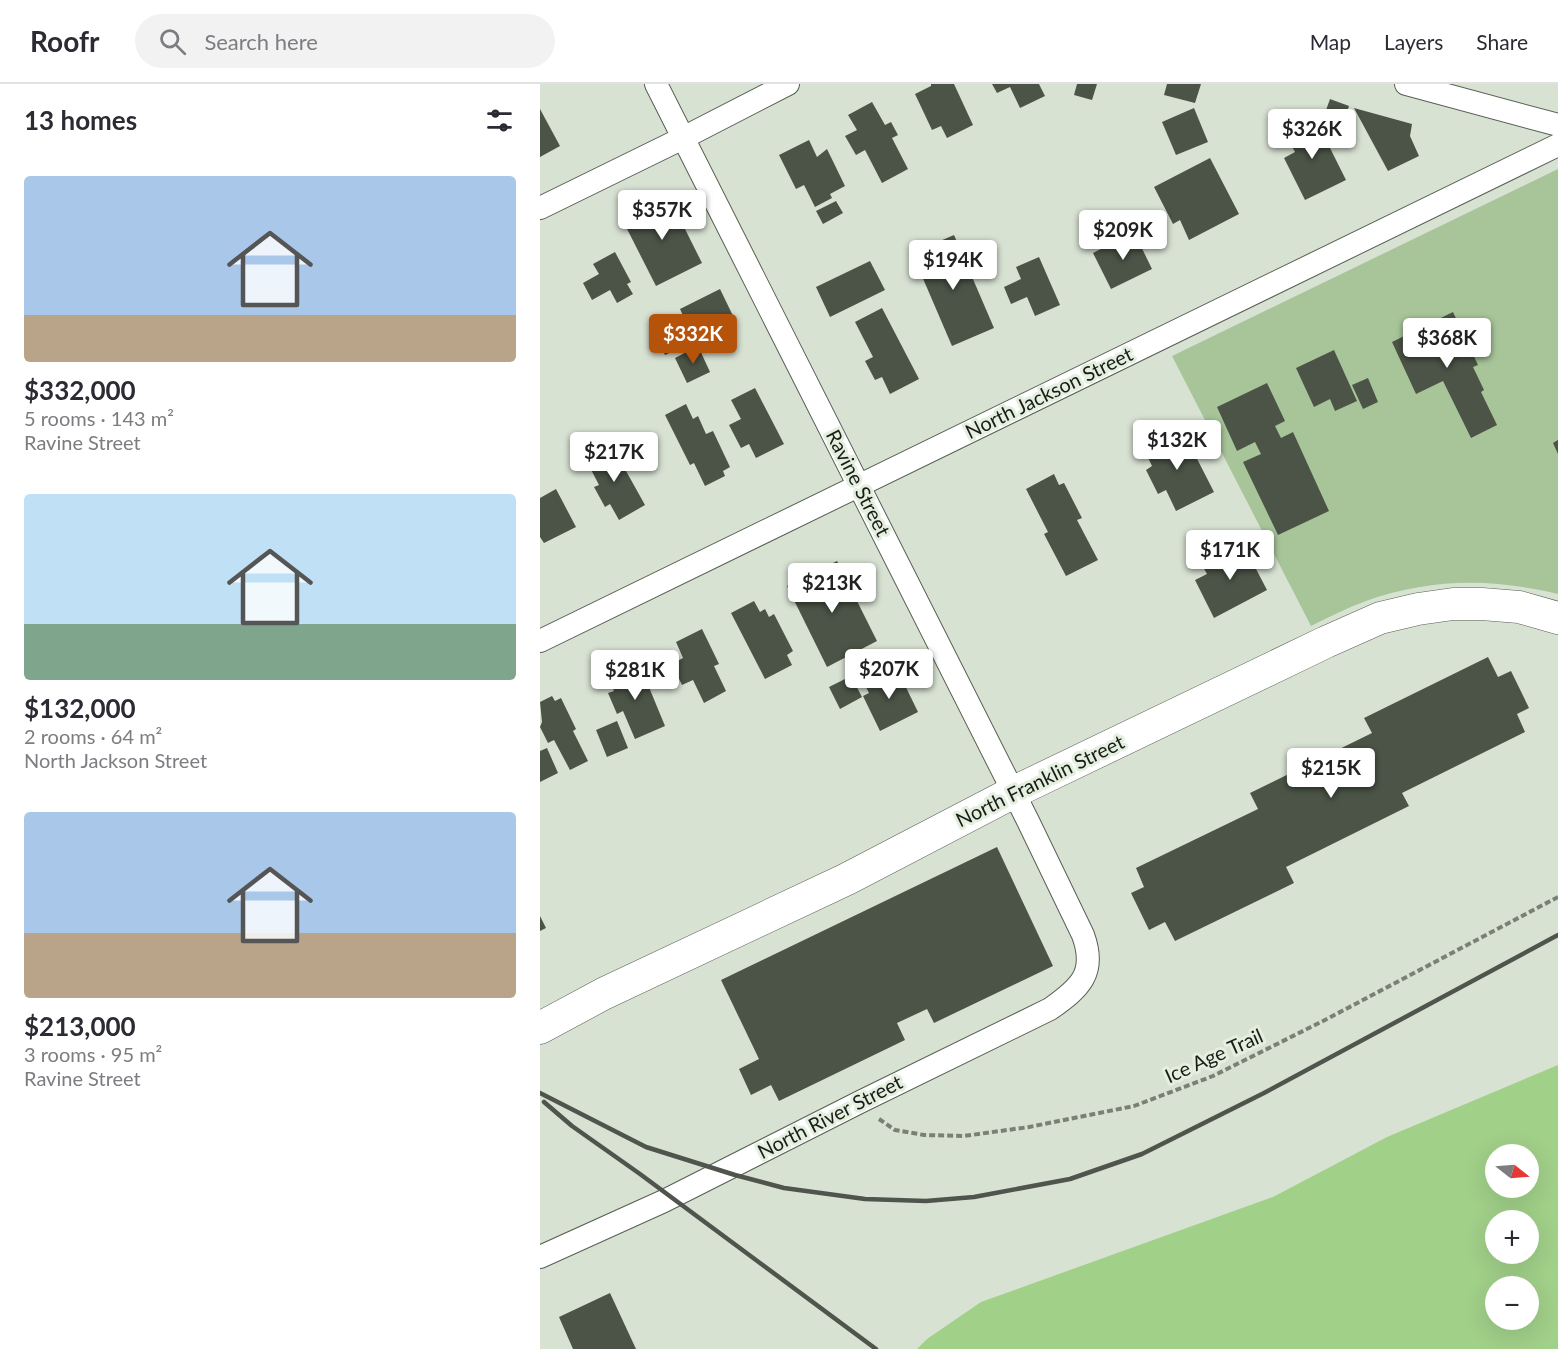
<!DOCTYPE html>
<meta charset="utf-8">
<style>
:root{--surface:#fff;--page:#f2f2f3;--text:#2b2b33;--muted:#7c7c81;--line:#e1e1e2;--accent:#b45309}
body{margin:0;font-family:Lato,sans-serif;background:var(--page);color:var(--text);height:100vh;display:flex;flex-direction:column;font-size:22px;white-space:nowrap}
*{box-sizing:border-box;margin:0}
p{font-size:20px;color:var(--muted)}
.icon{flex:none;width:33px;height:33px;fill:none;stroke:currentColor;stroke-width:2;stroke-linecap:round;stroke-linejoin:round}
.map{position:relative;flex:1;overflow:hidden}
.panel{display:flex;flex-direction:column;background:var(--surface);width:540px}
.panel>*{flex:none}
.needle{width:39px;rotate:107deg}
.buttons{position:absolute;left:945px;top:1060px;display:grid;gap:12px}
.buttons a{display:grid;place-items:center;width:54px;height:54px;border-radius:50%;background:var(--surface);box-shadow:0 6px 24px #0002;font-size:30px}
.price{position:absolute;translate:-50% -51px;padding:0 14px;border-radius:6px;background:#fff;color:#222;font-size:20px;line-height:39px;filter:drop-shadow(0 2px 3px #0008)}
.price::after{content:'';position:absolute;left:50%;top:36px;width:18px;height:14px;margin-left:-9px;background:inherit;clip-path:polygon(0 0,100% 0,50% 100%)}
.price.on{background:var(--accent);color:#fff}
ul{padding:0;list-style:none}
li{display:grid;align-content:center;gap:12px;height:318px;padding:0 24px}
li span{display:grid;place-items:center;height:186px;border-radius:6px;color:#555}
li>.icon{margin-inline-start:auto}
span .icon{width:108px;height:108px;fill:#fffc;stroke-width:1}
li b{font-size:26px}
h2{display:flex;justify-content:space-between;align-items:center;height:72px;padding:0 24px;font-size:26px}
header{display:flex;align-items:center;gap:36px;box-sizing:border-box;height:84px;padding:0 30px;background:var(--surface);border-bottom:2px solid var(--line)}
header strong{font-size:28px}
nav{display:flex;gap:33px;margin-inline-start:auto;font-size:21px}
.search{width:420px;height:54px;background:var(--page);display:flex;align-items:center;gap:15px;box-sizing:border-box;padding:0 21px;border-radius:33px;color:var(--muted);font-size:22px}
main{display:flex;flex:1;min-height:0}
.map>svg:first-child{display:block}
.green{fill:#a8c59a}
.water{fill:#a1d089;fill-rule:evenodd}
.building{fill:#4b5447}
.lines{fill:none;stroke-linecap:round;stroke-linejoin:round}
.minor-casing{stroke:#575f53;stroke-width:24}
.secondary-casing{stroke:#575f53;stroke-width:33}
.path{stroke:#7a8076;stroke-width:4;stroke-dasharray:6 3;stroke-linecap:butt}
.minor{stroke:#fff;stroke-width:22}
.secondary{stroke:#fff;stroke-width:32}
.rail{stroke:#4f544d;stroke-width:4.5}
.labels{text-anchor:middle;stroke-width:6;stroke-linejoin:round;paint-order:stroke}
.street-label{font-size:20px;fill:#191c17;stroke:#e5efe0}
</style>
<header>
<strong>Roofr</strong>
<div class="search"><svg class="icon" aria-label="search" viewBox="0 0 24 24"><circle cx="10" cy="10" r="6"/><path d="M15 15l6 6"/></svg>Search here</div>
<nav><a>Map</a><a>Layers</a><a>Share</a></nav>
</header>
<main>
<section class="panel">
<h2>13 homes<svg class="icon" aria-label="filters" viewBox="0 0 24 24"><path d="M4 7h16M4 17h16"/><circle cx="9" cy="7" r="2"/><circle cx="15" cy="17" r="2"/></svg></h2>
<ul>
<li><span style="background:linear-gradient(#a9c7e8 75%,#b9a48a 0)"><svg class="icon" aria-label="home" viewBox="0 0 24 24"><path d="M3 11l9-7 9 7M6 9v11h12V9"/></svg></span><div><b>$332,000</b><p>5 rooms · 143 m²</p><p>Ravine Street</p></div></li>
<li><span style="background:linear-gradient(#bfe0f5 70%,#7fa58c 0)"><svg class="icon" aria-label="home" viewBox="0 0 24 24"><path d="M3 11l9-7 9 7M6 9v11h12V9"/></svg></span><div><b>$132,000</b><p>2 rooms · 64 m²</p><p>North Jackson Street</p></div></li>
<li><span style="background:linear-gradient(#a9c7e8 65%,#b9a48a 0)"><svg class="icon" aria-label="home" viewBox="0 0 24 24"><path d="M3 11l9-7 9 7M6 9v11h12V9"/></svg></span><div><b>$213,000</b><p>3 rooms · 95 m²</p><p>Ravine Street</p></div></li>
</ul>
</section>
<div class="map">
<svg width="1018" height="1265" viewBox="0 0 1018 1265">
<rect width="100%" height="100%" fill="#d8e2d3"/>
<path class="green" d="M1018 85V510C952 494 891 494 826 517 807 524 789 533 771 542L632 272Z"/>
<path class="water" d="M1018 981V1265H377L387 1255 441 1218 733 1113 847 1053ZM956 1071H988V1104H956ZM956 1137H988V1170H956ZM956 1203H988V1236H956Z"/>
<g class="building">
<polygon points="391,0 414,0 433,41 407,54 401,42 392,46 375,10 391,2"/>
<polygon points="452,0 499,0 505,12 480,24 470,3 457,9"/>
<polygon points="537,0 557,0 552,16 534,11"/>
<polygon points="627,0 661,0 655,19 624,11"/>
<polygon points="790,15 809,22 803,39 784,32"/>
<polygon points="332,18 345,41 351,38 358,51 352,54 368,85 342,99 325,66 316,71 305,52 317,46 308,31"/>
<polygon points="654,24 668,58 636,71 622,38"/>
<polygon points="814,24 872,40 870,52 879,72 848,87"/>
<polygon points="0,25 20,62 0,73"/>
<polygon points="775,34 806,96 765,116 744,74 755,68 745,49"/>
<polygon points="269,56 277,73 287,65 305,102 290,110 292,114 275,123 264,101 256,105 239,71"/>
<polygon points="670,74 699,130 649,156 640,136 633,140 614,103"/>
<polygon points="128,111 162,179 116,202 82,135"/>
<polygon points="296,117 303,129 283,140 276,127"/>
<polygon points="594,148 612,185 571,205 553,169"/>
<polygon points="414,151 454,244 412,262 372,169"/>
<polygon points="75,168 91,198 87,200 93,210 77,219 70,206 52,216 43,199 59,190 53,180"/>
<polygon points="499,173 520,221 495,232 487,213 471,220 464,203 481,195 476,183"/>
<polygon points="330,177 345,206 290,233 276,203"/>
<polygon points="180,205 195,236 154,255 140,225"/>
<polygon points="342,224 379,295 350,310 342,293 335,296 325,277 333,273 315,238"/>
<polygon points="913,228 938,281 933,283 944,306 941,308 957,341 931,354 903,297 876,310 852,258"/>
<polygon points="130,239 142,263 125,271 114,247"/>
<polygon points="158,262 170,288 147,299 135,274"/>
<polygon points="794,266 817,317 795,327 790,315 774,323 756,284"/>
<polygon points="828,294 838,318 823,325 812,301"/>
<polygon points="727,299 745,337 735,342 741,354 753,348 789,427 738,451 703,378 721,370 715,358 697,367 677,323"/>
<polygon points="215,304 244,360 216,374 209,360 201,364 189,341 201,335 191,316"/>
<polygon points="146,320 153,335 158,332 166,350 173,347 190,383 183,387 185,392 165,402 154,379 150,381 125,331"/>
<polygon points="636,347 645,366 651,363 674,408 636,427 626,406 618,410 606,386 612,382 603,363"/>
<polygon points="1018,356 1018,370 1013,359"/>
<polygon points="71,360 105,421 79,436 70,420 65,423 54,403 59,401 45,374"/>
<polygon points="514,390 519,401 524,399 542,434 537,436 558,476 526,492 504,450 508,448 486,405"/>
<polygon points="16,405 36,443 4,459 0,453 0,414"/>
<polygon points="703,460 727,506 674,534 655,496 667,490 662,481"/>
<polygon points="297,477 337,557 287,583 247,502"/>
<polygon points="214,517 220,528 225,525 229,533 234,530 253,567 247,571 252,581 225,595 191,529"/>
<polygon points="162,545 179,580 174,582 186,607 164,619 153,596 142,601 132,580 143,574 136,558"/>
<polygon points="948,573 958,593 971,587 989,624 977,630 985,648 862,709 869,722 746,783 754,799 635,857 625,838 609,846 591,809 604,803 596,784 718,725 710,709 832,649 824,634"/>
<polygon points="99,579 125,642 95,655 83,627 77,630 68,609 74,607 68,592"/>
<polygon points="351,586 353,590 358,587 378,628 340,647 323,612 329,609 324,599"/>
<polygon points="311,592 322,613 300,625 289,603"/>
<polygon points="12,612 15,617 21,614 36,645 33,647 48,677 30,686 14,656 8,659 0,643 2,638 0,618"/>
<polygon points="77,637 88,664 67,673 56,646"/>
<polygon points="7,664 18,689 0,698 0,667"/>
<polygon points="457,763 513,882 394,939 387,925 357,939 365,956 239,1017 231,1001 211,1011 199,985 219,975 181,896"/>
<polygon points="0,832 6,844 0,847"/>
<polygon points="70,1209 96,1265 33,1265 19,1233"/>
</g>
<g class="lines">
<g class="minor-casing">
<g id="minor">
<polyline points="866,0 1018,41"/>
<polyline points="0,124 143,54 248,0"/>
<polyline points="0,557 1018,61"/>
<path d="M0 1173 124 1117 322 1017 510 925C540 904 557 889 543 851L488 737 116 0"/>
</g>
</g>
<g class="secondary-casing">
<polyline id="secondary" points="0,944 63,910 307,795 474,708 786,558 840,534 878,525 913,520 942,520 979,523 1018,534"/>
</g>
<polyline class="path" points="339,1035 355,1046 384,1051 424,1052 489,1043 594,1022 673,992 785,936 1018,813"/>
<use href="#minor" class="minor"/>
<use href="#secondary" class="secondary"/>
<g class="rail">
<polyline points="0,1009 106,1063 195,1091 244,1104 325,1115 386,1117 434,1113 530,1095 602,1070 724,1009 1018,851"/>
<polyline points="4,1018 32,1042 100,1090 336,1265"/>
</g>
</g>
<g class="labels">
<g class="street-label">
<text transform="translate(509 309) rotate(-26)" y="7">North Jackson Street</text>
<text transform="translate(318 399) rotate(63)" y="7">Ravine Street</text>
<text transform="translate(500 697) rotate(-26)" y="7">North Franklin Street</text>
<text transform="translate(674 972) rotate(-24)" y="7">Ice Age Trail</text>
<text transform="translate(290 1033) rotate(-27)" y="7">North River Street</text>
</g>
</g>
</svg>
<div class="buttons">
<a><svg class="needle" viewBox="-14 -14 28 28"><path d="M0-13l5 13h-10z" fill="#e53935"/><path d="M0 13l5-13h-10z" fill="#7c7c81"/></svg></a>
<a>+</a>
<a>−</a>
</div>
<b class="price" style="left:772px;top:76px">$326K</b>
<b class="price" style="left:122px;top:157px">$357K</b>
<b class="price" style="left:583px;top:177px">$209K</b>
<b class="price" style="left:413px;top:207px">$194K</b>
<b class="price on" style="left:153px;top:281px">$332K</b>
<b class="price" style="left:907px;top:285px">$368K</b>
<b class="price" style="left:637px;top:387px">$132K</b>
<b class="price" style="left:74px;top:399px">$217K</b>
<b class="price" style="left:690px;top:497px">$171K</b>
<b class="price" style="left:292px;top:530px">$213K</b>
<b class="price" style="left:349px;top:616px">$207K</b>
<b class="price" style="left:95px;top:617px">$281K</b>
<b class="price" style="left:791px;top:715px">$215K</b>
</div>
</main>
